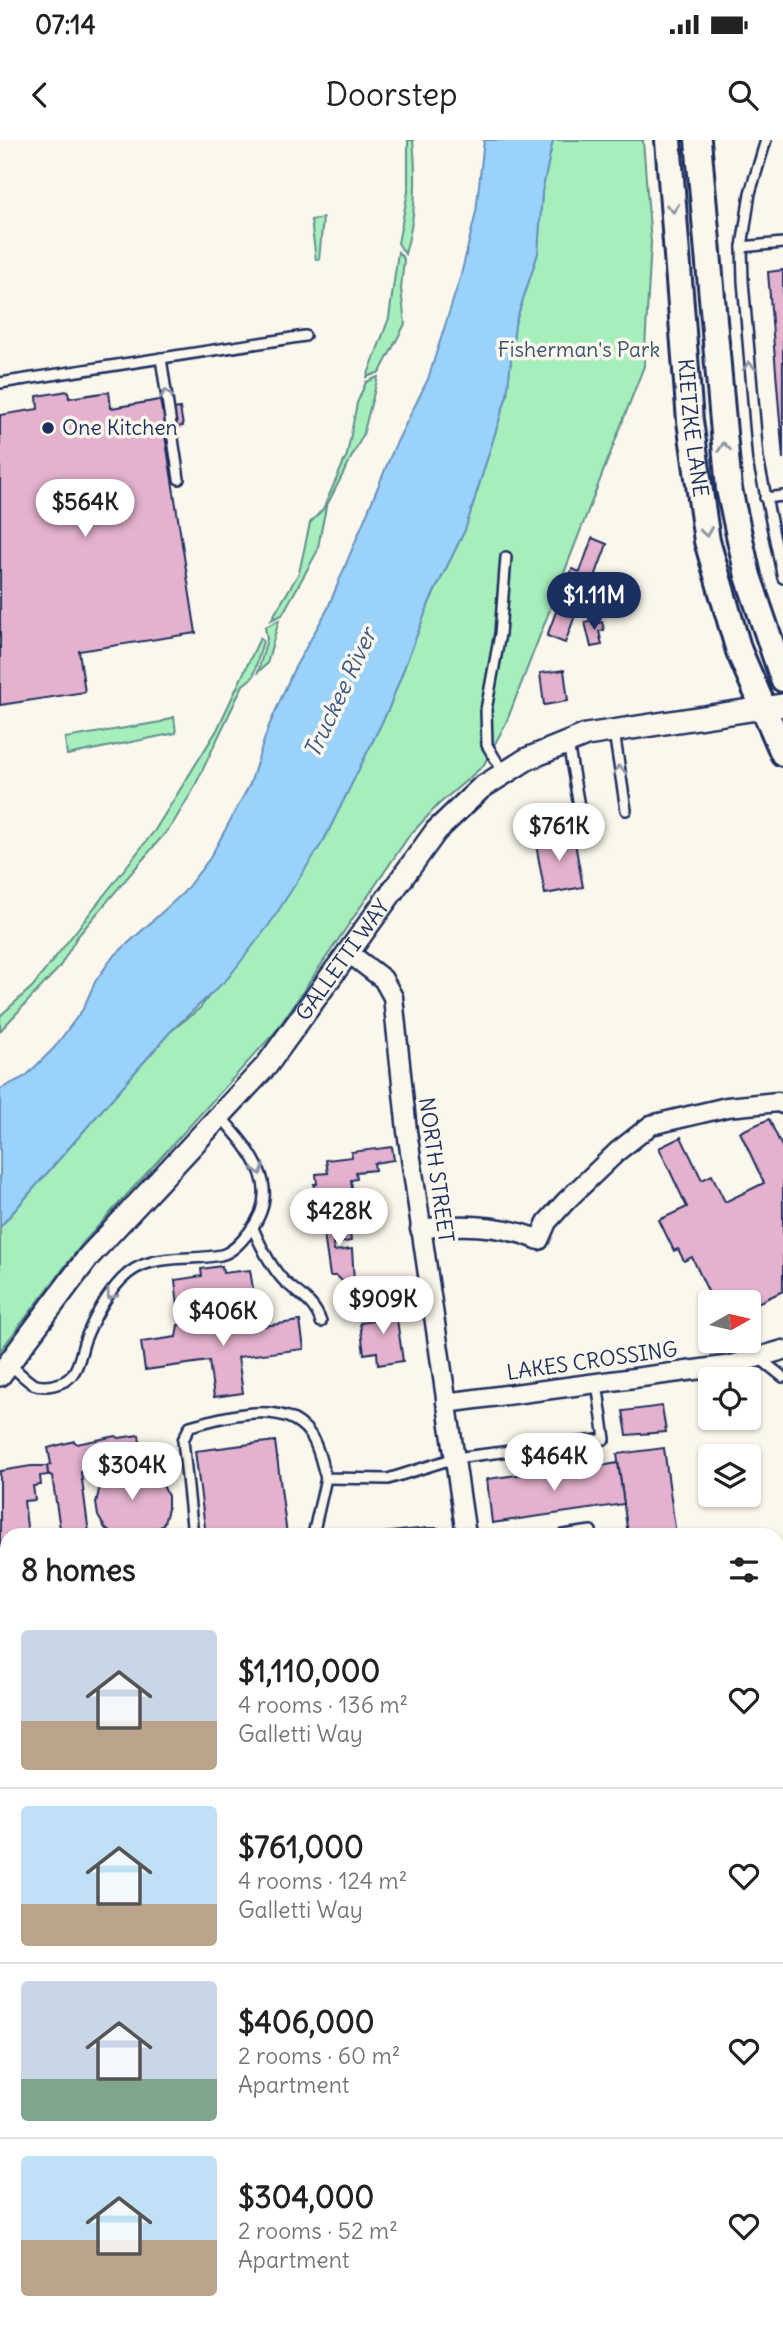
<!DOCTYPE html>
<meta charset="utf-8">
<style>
:root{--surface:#fff;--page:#f2f2f2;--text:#222;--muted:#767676;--line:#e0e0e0;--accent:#1b2f5e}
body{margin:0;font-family:Delius,sans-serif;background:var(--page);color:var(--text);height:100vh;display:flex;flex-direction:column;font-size:26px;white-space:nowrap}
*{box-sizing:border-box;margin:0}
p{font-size:23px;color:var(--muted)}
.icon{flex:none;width:38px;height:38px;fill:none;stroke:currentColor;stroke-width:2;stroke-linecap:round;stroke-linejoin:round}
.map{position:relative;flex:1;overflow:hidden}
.details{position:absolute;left:0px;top:1388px;width:784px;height:800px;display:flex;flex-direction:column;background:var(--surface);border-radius:21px 21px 0 0;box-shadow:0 2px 5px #0004}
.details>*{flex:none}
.needle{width:46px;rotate:82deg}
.fabs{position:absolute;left:698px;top:1150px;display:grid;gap:14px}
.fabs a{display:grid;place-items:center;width:63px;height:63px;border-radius:7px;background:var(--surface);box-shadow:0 2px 5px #0004;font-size:35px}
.price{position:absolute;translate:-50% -60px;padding:0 16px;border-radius:24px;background:#fff;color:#222;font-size:23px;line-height:46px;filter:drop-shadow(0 2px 4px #0008)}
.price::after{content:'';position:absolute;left:50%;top:42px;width:21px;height:16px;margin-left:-10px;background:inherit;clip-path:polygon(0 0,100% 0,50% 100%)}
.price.on{background:var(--accent);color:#fff}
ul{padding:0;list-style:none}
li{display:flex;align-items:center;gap:21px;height:175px;padding:0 21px}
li+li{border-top:2px solid var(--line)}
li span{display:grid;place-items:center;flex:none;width:196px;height:140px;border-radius:7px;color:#555}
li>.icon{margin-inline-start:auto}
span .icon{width:84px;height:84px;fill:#fffc;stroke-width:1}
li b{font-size:30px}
h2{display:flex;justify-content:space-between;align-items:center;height:84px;padding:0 21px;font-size:30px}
.status{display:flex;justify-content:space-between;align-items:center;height:49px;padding:0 35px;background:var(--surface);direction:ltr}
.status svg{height:19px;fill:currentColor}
header{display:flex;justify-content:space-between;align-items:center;height:91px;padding:0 21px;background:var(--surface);font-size:32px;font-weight:600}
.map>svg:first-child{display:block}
.green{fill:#a6efbc;stroke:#608f8d;stroke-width:2}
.water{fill:#9bd2fa;stroke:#6891bc;stroke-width:2}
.building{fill:#e4b1ce;stroke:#1b2f5e;stroke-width:2}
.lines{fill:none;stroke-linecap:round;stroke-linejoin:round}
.service-casing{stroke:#1b2f5e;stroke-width:14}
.minor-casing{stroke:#1b2f5e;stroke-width:23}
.tertiary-casing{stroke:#1b2f5e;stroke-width:26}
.secondary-casing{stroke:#1b2f5e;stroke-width:30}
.service{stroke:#fbf7ec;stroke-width:9}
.minor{stroke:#fbf7ec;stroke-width:18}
.tertiary{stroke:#fbf7ec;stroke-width:21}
.secondary{stroke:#fbf7ec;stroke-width:24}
.oneway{stroke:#8b93a5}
.poi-dot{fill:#1b2f5e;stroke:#fbf7ec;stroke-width:2.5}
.labels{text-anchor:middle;stroke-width:7;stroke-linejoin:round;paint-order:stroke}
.park-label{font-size:21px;fill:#375571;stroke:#fbf7ec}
.poi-label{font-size:21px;fill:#1b2f5e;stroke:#fbf7ec;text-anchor:start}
.street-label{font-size:21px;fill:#1b2f5e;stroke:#fbf7ec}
.water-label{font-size:23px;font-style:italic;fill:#3b5885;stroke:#fbf7ec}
</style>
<div class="status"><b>07:14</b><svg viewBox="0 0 49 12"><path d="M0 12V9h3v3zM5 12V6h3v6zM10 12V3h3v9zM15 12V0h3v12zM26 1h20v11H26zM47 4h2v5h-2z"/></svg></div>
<header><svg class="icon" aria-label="back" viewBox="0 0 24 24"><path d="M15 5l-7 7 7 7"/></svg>Doorstep<svg class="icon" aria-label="search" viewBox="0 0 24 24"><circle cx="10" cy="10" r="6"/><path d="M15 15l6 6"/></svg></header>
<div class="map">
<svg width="783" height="2186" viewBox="0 0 783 2186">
<rect width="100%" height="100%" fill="#fbf7ec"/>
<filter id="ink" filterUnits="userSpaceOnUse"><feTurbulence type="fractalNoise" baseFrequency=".0143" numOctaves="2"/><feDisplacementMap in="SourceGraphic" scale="14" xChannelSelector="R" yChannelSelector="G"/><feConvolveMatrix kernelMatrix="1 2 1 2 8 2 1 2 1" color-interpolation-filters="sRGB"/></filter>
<g filter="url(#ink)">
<g class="green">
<path d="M408 0H413C417 40 416 75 405 114L398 103 408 52Z"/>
<polygon points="553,0 643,0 651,103 644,226 506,583 483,626 439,664 409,696 276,891 83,1103 0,1211 0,1087 170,892 200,868 324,700 388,570 430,461 465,390 507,255 515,184 538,113 542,52"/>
<polygon points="323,78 319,120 316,120 311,80"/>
<polygon points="398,112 404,119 401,149 405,184 380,232 367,237 389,178"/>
<polygon points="378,237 363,295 326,367 317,412 282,475 271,480 299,433 310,383 323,369 347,315 357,263 366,242"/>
<polygon points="279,480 267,524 258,532 267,499 265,487"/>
<polygon points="260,498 263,501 253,537 243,545 193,650 172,685 77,797 59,828 0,891 0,876 32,847 155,690 217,590"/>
<polygon points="174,577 176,593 67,615 65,598 161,582"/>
</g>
<polygon class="water" points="484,0 553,0 542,52 538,113 515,184 507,255 465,390 430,461 388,570 324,700 269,785 228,838 170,892 0,1087 0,949 26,936 54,908 83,869 95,842 112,818 183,753 210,718 250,644 268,588 293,531 327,470 394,308 428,239 461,135 476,72"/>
<g class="building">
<polygon points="783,130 783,319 768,132"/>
<polygon points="68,251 69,258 109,252 111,268 160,260 162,271 180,268 183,286 164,289 196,493 79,511 85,552 0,565 0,275 38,269 37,256"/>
<polygon points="592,398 607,404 589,453 584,451 565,503 547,496 572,429 580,432"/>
<polygon points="597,479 598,483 602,482 604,490 599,491 602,505 591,507 585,482"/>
<polygon points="564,530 568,561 544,565 540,533"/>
<polygon points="573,692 583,747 545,754 535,699"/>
<polygon points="769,979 783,1009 783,1151 749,1167 749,1162 736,1162 732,1153 713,1162 692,1117 684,1121 678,1109 674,1111 659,1080 687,1067 659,1008 681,997 702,1040 712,1035 725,1062 764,1043 740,992"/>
<polygon points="392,1007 394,1020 374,1023 375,1030 356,1032 357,1039 351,1040 353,1056 319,1060 314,1044 317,1044 316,1034 328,1033 326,1020 352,1017 351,1012"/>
<polygon points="328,1076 334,1076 334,1079 348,1077 351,1101 333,1104 334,1111 352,1109 354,1141 343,1142 337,1136 330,1136 322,1080 329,1079"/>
<polygon points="222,1126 223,1133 250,1130 254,1155 233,1158 236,1181 203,1186 200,1163 178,1166 175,1140 202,1136 201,1129"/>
<polygon points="395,1166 403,1221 378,1225 377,1212 364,1214 360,1183 373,1181 371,1169"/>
<polygon points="259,1174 264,1186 300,1181 304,1209 238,1217 243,1253 214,1257 209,1221 145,1230 141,1202 176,1197 178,1185 185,1184 190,1187 250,1179 252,1175"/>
<polygon points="662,1266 666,1292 627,1295 623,1271"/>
<polygon points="139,1295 143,1323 81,1332 89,1394 61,1395 52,1336 48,1334 47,1326 51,1324 48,1308 74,1301 77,1304 116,1296 119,1298"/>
<polygon points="275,1301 287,1395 206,1395 195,1311"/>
<polygon points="664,1308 676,1395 628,1395 617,1314"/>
<polygon points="618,1323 624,1364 492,1383 487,1339 547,1331 548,1335"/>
<polygon points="31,1326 47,1326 48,1335 40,1336 41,1345 33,1346 35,1360 24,1361 28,1395 7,1395 5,1485 0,1445 0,1331"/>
<polygon points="108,1328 113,1333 126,1328 139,1328 152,1334 162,1343 168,1356 168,1369 164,1383 155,1393 113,1395 105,1388 98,1376 96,1363 99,1350 107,1338 98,1330"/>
<polygon points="428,1388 439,1388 440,1392 454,1390 455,1395 372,1394"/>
<polygon points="777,1601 783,1625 782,1938 777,1937"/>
<polygon points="783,2119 783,2142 777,2143 777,2120"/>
</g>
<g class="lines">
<g class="service-casing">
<g id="service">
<polyline points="766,0 750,53 742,107 743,141 758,319 783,438"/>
<polyline points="742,107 783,103"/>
<polyline points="161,218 179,339"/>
<polyline points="0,243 305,196"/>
<polyline points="765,358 783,356"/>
<polyline points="614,592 626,670"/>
<polyline points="568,603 581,678"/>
<polyline points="503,632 487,605 486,570 500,494 506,417"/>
<path d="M253 1088C261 1107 270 1126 284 1141 299 1155 314 1161 321 1182"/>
<polyline points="758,1217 783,1237"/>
<path d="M9 1223C16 1230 25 1239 33 1244 45 1249 65 1244 72 1235 80 1225 81 1211 85 1200 93 1180 106 1156 121 1140 148 1111 187 1122 221 1115 233 1112 242 1101 249 1092 285 1048 250 1010 221 977"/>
<path d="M193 1395 183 1300 190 1286C228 1276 292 1256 314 1301 320 1313 322 1326 326 1338L388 1339 455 1318 605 1299 597 1243"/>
<polyline points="313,1395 326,1338"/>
<polyline points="563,1395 591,1391 591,1395"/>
<polyline points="777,1559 783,1565"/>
<polyline points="0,1561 7,1557"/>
<polyline points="777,1953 783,1952"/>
<polyline points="777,2170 783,2168"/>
<polyline points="257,2180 261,2186"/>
<polyline points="303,2180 315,2186"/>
<polyline points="711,2186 732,2180"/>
</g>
</g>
<g class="minor-casing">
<g id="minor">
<polyline points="349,813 383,839 393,857 407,991 466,1395"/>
<path d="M420 1089C460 1083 501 1084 539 1100L547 1082 566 1061 618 1011 651 985 727 967 778 962 783 964"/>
<polyline points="446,1263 732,1225 783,1210"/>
<polyline points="569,2180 570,2186"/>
</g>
</g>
<g class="tertiary-casing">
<g id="tertiary">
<path id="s1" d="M0 1235 89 1116 267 925 436 691 481 648 527 619 586 595 783 565"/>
</g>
</g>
<g class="secondary-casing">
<g id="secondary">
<path id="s2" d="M668 0 690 281 707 401 739 511 783 613"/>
<polyline points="698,0 729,349 748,436 783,539"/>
</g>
</g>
<use href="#service" class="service"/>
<use href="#minor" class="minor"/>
<use href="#tertiary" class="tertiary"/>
<use href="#secondary" class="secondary"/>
</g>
<defs><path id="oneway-chevron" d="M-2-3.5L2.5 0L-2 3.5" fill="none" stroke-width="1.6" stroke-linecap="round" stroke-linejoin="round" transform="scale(1.75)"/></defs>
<g class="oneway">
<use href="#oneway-chevron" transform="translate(673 68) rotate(85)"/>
<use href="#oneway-chevron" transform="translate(749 226) rotate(-94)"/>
<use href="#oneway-chevron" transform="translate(166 254) rotate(-99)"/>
<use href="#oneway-chevron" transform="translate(724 307) rotate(-97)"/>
<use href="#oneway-chevron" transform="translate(706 392) rotate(80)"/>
<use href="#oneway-chevron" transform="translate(619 630) rotate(-99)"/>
<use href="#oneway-chevron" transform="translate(259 1030) rotate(73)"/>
<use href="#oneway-chevron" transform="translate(111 1155) rotate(124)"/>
</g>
</g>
<circle class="poi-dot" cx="48" cy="288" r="7"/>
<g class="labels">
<g class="park-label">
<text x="579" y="217">Fisherman's Park</text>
</g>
<g class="poi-label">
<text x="62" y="295">One Kitchen</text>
</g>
<g class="street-label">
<text dy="7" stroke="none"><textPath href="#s2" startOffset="289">KIETZKE LANE</textPath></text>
<text dy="7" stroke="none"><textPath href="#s1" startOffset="539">GALLETTI WAY</textPath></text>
<text transform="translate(436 1030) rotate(82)" y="7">NORTH STREET</text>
<text transform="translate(592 1221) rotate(-8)" y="7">LAKES CROSSING</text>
</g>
<g class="water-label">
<text transform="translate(340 553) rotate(-65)" y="8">Truckee River</text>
</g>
</g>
</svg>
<div class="fabs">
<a><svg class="needle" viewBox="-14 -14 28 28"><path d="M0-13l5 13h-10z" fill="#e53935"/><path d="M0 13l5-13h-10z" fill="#767676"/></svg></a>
<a><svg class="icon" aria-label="locate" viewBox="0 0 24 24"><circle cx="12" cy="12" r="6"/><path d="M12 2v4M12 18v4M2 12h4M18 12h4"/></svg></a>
<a><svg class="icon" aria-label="layers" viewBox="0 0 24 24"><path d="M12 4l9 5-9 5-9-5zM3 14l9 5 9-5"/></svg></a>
</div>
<b class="price" style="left:85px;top:399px">$564K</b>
<b class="price on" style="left:594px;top:492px">$1.11M</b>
<b class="price" style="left:559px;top:723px">$761K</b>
<b class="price" style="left:339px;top:1108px">$428K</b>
<b class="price" style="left:383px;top:1196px">$909K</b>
<b class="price" style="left:223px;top:1208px">$406K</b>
<b class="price" style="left:554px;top:1353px">$464K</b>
<b class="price" style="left:132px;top:1362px">$304K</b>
<section class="details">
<h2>8 homes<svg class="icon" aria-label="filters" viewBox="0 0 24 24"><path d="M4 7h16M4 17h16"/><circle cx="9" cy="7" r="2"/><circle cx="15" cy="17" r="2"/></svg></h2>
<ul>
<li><span style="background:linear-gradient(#c9d6e8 65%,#b9a48a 0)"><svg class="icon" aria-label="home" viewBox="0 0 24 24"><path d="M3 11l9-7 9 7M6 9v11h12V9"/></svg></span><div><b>$1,110,000</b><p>4 rooms · 136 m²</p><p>Galletti Way</p></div><svg class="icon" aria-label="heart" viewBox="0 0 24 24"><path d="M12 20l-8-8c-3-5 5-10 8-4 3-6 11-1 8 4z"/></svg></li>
<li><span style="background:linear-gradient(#bfe0f5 70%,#b9a48a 0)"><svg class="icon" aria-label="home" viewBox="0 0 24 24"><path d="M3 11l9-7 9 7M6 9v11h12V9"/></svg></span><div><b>$761,000</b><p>4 rooms · 124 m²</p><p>Galletti Way</p></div><svg class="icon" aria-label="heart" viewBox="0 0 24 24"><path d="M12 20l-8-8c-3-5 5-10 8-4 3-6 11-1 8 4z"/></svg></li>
<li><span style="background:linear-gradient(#c9d6e8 70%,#7fa58c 0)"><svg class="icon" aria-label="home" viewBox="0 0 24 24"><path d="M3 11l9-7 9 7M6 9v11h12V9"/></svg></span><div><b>$406,000</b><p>2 rooms · 60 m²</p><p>Apartment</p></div><svg class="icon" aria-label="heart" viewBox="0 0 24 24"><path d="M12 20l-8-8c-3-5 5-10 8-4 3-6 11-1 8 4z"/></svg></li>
<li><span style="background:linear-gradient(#bfe0f5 60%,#b9a48a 0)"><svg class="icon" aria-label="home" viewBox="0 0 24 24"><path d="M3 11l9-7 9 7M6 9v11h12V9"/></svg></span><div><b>$304,000</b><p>2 rooms · 52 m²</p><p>Apartment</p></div><svg class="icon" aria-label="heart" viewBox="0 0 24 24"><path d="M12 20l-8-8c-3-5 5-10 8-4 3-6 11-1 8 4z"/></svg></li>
</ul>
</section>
</div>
